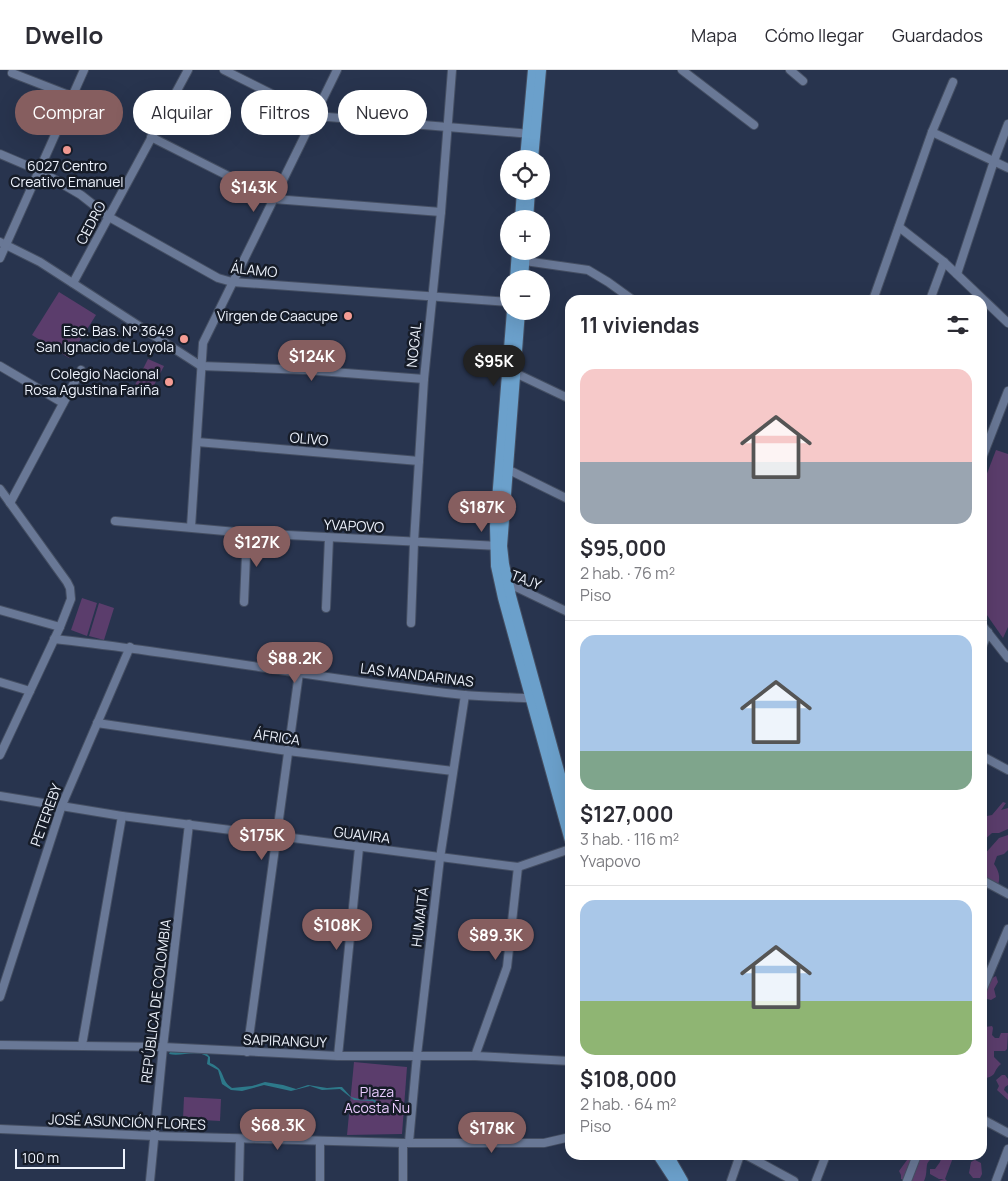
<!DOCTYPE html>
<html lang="es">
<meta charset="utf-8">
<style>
:root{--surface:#fff;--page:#f2f2f3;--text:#2b2b33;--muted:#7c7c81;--line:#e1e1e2;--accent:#865e5f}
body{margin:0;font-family:Manrope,sans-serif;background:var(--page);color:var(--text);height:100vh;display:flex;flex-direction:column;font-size:19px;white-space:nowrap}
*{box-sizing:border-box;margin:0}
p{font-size:16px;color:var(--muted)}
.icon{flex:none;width:28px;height:28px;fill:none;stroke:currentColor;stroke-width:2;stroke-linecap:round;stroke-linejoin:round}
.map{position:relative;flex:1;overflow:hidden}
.side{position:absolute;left:565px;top:225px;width:422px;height:865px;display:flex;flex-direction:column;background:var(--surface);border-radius:15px;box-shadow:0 5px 20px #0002}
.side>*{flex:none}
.hud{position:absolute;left:15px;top:20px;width:475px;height:45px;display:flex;gap:10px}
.controls{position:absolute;left:500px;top:80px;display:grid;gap:10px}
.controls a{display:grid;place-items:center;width:50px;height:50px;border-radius:50%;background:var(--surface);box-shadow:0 5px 20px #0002;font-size:25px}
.scale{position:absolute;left:15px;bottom:12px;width:110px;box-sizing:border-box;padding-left:5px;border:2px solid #edf2fc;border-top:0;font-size:14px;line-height:18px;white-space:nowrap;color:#edf2fc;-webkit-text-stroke:4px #161c28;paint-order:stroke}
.price{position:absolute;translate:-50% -42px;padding:0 11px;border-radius:18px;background:var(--accent);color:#fff;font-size:16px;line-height:32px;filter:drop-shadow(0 1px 2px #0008)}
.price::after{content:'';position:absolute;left:50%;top:30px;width:15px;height:11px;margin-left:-8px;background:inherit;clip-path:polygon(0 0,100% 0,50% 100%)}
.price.current{background:#222;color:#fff}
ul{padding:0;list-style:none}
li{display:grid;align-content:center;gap:10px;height:265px;padding:0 15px}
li+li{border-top:1px solid var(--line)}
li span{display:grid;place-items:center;height:155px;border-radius:15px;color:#555}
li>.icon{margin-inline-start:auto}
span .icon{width:90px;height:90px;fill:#fffc;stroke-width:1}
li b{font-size:21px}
h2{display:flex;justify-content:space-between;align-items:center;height:60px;padding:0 15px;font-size:21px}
.tag{padding:0 18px;border-radius:22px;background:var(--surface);box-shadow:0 5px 20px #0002;font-size:18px;line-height:45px}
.tag.current{background:var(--accent);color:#fff}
header{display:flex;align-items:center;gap:30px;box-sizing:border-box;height:70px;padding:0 25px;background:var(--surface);border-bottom:1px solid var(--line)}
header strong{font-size:24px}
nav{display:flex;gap:28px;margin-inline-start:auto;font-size:18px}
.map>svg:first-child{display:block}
.green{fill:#5b3d6c}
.water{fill:#2d798a}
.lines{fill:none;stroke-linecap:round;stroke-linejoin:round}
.minor-casing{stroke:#454f63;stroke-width:10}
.major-casing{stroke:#454f63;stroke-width:12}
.minor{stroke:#697896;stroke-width:8}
.major{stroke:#6ba0cb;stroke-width:10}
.poi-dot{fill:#f59c94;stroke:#161c28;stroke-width:2}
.labels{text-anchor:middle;stroke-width:5;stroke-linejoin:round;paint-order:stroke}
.poi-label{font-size:14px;fill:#edf2fc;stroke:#161c28;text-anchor:end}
.street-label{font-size:14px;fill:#edf2fc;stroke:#161c28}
.park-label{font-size:14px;fill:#ebccff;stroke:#161c28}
</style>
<header>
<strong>Dwello</strong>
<nav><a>Mapa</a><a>Cómo llegar</a><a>Guardados</a></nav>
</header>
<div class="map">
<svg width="1008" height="1111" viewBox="0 0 1008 1111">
<rect width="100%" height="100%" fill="#28344e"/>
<g class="green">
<polygon points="59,222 96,245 69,288 32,265"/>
<polygon points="148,289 164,296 150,323 135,315"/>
<polygon points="996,380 1008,384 1008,557 1003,568 982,538 983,414"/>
<polygon points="82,528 97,533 87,566 71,560"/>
<polygon points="99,533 114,538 104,570 89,566"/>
<polygon points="1003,732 1006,733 1001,740 1008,738 1008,759 999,763 992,763 983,771 983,753 987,746 992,745"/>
<path d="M1008 765V780L1004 784 997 786 994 794C1000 802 1001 811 996 819L991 820 983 812V786L999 768Z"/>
<polygon points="996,906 998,912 994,919 996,927 991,930 984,928 982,921 989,910"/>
<path d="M983 954 985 957 992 956 993 958 992 965 995 968H999L1001 963H1008L1007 979 1005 981H994V987L1001 994C991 1003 999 1005 983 1009Z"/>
<polygon points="354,992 407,997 402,1064 347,1065"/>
<polygon points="1002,1005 1005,1005 1008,1009 1008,1015 1005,1017 1004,1020 1008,1024 1008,1030 997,1020 999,1016 996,1010"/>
<polygon points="184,1027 221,1029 220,1051 183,1049"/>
<path d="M907 1085H914L912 1093 923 1085H935C932 1089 928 1090 927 1095 926 1100 927 1105 924 1111H908L901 1109V1105L899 1101 907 1090Z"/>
<polygon points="940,1085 954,1085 945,1109 947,1111 939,1111 944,1109 939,1109 930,1104 930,1099 935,1099 940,1092 942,1086"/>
<polygon points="975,1090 981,1093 982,1104 980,1108 973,1108 969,1103 971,1092"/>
</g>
<path class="water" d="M170 982 206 983 210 987V993C227 1000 219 1009 232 1018L252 1016 265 1012 283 1015 296 1019 308 1015 327 1018 339 1017H342L351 1027 363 1030 373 1029 378 1032 386 1042 397 1040 406 1033V1035L390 1044 385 1043 373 1031 354 1030 340 1019 322 1020 310 1016 291 1021 264 1015 242 1021 231 1020 222 1014 218 1000 207 994 208 987C197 979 181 987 169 984Z"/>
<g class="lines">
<g class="minor-casing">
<g id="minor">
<polyline points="224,0 316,46 531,64"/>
<polyline points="682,0 754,55"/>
<polyline points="790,0 803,11"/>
<polyline points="12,3 71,26"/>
<polyline points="932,62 1008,98"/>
<polyline points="151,67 274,129 441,142"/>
<polyline points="0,84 40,101 81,125 109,147 218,208 232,212 509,232"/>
<polyline points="899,157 944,192 1008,253"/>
<polyline points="0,172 40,192 201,296 306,300 424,309"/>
<polyline points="0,188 84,0"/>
<polyline points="525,191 588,200 608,212 633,230"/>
<polyline points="957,204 994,91 1008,54"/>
<polyline points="73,213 188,0"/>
<polyline points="873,230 932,62 953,12"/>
<polyline points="930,230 944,192"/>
<polyline points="0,296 63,333"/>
<polyline points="511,301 570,329"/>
<polyline points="197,372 419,391"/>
<polyline points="982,388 1008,321"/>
<polyline points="505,398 570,430"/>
<polyline points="0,419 67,512 70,518 71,529 60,557 0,685"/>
<polyline points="10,433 81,300"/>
<polyline points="115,451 247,463 499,476"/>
<polyline points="191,457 203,273 337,0"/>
<polyline points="506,514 518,518 570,543"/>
<polyline points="244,532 247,463"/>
<polyline points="326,538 329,468"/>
<polyline points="0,540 60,557"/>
<polyline points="411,553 414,472 424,309 441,142 452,0"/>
<polyline points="982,555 1008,588"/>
<path d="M54 569C191 584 327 610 464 625 488 627 512 627 536 629"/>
<polyline points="982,577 988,562"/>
<polyline points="0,612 30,621"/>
<polyline points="97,653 288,681 453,701"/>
<polyline points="982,686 1008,700"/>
<polyline points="0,726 122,746 518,797 570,779"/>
<polyline points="982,810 1008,824"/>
<polyline points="982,921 1008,859"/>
<polyline points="0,927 62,735 130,577"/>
<polyline points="0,975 163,977 338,986 475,986 570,991"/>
<polyline points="82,975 122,746"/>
<polyline points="247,982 299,603"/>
<polyline points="338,986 359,778"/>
<polyline points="475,986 507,897 518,797"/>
<polyline points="982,1049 1008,1063"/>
<polyline points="0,1059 154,1066 403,1073 544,1073 570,1067"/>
<polyline points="409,1072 417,985 440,788 465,625"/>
<polyline points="746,1085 794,1111"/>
<polyline points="150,1111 163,977 189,754"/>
<polyline points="239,1111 240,1069"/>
<polyline points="320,1111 320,1071"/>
<polyline points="403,1111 403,1073"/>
<polyline points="731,1111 740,1085"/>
<polyline points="816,1111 826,1085"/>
<polyline points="907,1111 917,1085"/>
<polyline points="996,1111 1008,1079"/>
</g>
</g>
<g class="major-casing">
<g id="major">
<polyline points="525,89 533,0"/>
<polyline points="533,89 541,0"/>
<polyline points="520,149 522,121"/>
<polyline points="528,149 530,121"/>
<polyline points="515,209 517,181"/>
<polyline points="523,209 525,181"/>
<polyline points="512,241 495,456 496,496 503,528 570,771"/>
<polyline points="520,241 502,476 504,494 511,526 570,741"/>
<polyline points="658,1085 675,1111"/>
<polyline points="668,1085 683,1111"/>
</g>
</g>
<use href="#minor" class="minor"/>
<use href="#major" class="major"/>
</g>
<g class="poi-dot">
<circle cx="67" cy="80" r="5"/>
<circle cx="348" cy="246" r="5"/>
<circle cx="184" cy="269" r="5"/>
<circle cx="169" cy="312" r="5"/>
</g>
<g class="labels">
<g class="poi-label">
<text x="67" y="101" text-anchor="middle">6027 Centro<tspan x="67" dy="16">Creativo Emanuel</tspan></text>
<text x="338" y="251">Virgen de Caacupe</text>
<text x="174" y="266">Esc. Bas. N° 3649<tspan x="174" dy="16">San Ignacio de Loyola</tspan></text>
<text x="159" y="309">Colegio Nacional<tspan x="159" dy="16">Rosa Agustina Fariña</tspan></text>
</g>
<g class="street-label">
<text transform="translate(91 153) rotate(-62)" y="5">CEDRO</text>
<text transform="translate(254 200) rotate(6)" y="5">ÁLAMO</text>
<text transform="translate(414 275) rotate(-84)" y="5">NOGAL</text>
<text transform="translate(309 369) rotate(5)" y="5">OLIVO</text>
<text transform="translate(354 456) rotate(3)" y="5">YVAPOVO</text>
<text transform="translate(526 510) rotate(21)" y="5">TAJY</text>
<text transform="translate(417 605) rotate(7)" y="5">LAS MANDARINAS</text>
<text transform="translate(277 667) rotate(8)" y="5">ÁFRICA</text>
<text transform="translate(46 745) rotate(-70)" y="5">PETEREBY</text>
<text transform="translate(362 765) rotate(7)" y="5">GUAVIRA</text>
<text transform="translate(420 847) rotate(-83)" y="5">HUMAITÁ</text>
<text transform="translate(156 931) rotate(-83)" y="5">REPÚBLICA DE COLOMBIA</text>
<text transform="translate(285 971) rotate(2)" y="5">SAPIRANGUY</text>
<text transform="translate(127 1052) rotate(2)" y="5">JOSÉ ASUNCIÓN FLORES</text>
</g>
<g class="park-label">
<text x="377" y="1027">Plaza<tspan x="377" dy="16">Acosta Ñu</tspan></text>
</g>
</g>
</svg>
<div class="controls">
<a><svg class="icon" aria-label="locate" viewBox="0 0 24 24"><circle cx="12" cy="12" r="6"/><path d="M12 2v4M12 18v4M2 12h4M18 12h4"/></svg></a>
<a>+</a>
<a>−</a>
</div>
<div class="scale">100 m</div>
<b class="price" style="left:254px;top:143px">$143K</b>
<b class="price" style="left:312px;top:312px">$124K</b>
<b class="price current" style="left:494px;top:317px">$95K</b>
<b class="price" style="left:482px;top:463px">$187K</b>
<b class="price" style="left:257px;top:498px">$127K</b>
<b class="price" style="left:295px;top:614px">$88.2K</b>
<b class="price" style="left:262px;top:791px">$175K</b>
<b class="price" style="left:337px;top:881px">$108K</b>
<b class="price" style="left:496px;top:891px">$89.3K</b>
<b class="price" style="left:278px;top:1081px">$68.3K</b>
<b class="price" style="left:492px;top:1084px">$178K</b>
<div class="hud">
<a class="tag current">Comprar</a>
<a class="tag">Alquilar</a>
<a class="tag">Filtros</a>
<a class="tag">Nuevo</a>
</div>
<section class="side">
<h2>11 viviendas<svg class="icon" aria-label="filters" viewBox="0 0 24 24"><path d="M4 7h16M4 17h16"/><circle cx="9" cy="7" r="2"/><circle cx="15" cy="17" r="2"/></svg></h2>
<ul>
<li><span style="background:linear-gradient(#f6c9c9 60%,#9aa5b1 0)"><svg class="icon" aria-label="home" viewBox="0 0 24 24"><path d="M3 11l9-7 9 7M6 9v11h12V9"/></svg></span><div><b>$95,000</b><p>2 hab. · 76 m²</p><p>Piso</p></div></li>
<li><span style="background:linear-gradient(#a9c7e8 75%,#7fa58c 0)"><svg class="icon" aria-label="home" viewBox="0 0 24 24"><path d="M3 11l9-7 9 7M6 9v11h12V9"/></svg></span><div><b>$127,000</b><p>3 hab. · 116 m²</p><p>Yvapovo</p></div></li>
<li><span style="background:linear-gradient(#a9c7e8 65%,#8fb573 0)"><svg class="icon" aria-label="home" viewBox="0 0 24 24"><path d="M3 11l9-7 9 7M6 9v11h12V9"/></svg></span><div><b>$108,000</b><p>2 hab. · 64 m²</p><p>Piso</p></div></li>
</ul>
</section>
</div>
